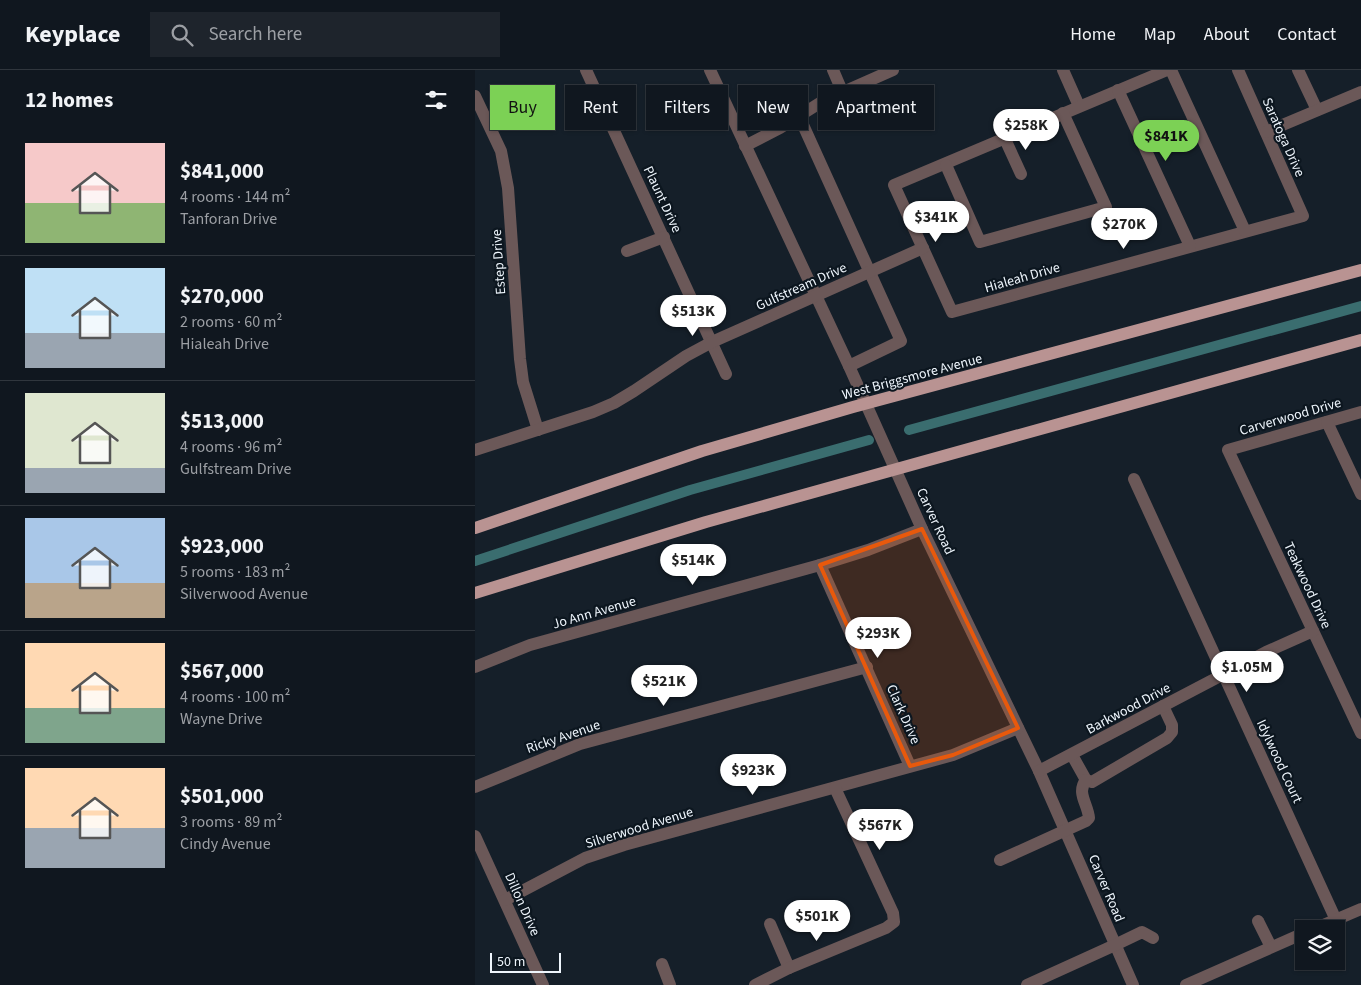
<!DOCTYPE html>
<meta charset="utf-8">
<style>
:root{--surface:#10171f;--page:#1e242c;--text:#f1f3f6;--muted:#9c9fa4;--line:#30363d;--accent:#7cd155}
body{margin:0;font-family:"Source Sans 3",sans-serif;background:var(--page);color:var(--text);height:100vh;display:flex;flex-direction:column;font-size:19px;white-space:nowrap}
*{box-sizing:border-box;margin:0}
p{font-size:16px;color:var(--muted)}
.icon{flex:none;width:28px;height:28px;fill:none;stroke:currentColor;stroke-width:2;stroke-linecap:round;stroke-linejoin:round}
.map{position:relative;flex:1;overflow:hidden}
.sheet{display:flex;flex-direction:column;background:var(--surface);width:475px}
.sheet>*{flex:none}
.guide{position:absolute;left:15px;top:15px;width:475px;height:45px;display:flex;gap:10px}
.controls{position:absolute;left:820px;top:850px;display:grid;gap:10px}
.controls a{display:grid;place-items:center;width:50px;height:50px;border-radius:0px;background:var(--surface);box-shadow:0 1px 4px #0004,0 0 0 1px var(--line);font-size:25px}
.scale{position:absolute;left:15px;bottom:12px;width:71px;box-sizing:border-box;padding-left:5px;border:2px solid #eef5fc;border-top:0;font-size:14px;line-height:18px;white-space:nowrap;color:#eef5fc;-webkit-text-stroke:4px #0c161f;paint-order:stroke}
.price{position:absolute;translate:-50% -42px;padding:0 11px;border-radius:18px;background:#fff;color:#222;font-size:16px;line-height:32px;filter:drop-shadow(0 1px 2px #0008)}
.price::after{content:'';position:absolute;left:50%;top:30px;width:15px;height:11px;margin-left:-8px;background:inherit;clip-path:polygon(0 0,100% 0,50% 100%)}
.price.selected{background:var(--accent);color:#111}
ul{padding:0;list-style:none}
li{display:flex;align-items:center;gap:15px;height:125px;padding:0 25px}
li+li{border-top:1px solid var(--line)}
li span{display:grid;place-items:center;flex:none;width:140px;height:100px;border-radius:0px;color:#555}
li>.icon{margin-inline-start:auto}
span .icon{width:60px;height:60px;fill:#fffc;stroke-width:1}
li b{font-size:21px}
h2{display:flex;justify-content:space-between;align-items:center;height:60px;padding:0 25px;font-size:21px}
.tag{padding:0 18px;border-radius:0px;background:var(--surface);box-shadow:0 1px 4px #0004,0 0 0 1px var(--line);font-size:18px;line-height:45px}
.tag.selected{background:var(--accent);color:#111}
header{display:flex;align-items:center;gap:30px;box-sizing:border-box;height:70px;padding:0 25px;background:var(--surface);border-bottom:1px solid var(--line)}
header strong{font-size:24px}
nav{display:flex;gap:28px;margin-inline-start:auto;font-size:18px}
.search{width:350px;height:45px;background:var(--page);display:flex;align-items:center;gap:12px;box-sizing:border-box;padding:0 18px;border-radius:0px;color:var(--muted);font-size:19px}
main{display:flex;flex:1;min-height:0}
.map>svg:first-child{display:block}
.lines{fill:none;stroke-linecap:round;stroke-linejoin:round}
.canal{stroke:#3a6d6f;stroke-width:10}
.minor{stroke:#6b5858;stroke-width:12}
.major{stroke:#b99392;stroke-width:12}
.marked{fill:#e8590c;fill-opacity:0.2;stroke:#e8590c;stroke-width:4;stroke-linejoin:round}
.labels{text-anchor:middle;stroke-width:4.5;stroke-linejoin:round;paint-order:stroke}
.street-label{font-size:14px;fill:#eef5fc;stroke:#0c161f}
</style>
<header>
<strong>Keyplace</strong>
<div class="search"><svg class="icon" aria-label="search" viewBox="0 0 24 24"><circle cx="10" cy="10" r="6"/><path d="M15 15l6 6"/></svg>Search here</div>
<nav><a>Home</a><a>Map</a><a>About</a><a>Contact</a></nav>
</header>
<main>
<section class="sheet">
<h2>12 homes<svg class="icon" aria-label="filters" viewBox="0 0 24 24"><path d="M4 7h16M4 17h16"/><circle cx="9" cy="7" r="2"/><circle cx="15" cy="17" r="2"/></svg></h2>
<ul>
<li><span style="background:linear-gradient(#f6c9c9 60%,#8fb573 0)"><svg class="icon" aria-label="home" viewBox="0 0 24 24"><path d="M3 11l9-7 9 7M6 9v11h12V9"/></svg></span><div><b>$841,000</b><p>4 rooms · 144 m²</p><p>Tanforan Drive</p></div></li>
<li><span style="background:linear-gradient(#bfe0f5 65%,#9aa5b1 0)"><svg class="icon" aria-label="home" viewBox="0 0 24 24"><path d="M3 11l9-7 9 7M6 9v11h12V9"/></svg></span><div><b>$270,000</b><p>2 rooms · 60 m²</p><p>Hialeah Drive</p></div></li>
<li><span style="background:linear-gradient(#dfe7d0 75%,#9aa5b1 0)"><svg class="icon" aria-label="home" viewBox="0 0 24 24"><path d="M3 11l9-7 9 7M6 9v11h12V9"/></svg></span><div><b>$513,000</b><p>4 rooms · 96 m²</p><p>Gulfstream Drive</p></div></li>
<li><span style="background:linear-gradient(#a9c7e8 65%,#b9a48a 0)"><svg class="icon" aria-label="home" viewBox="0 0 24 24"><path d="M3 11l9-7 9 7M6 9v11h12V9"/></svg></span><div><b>$923,000</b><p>5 rooms · 183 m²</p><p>Silverwood Avenue</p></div></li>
<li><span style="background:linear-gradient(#ffd9b3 65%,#7fa58c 0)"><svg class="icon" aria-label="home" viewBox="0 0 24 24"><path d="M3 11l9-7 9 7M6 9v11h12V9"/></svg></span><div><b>$567,000</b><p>4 rooms · 100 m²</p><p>Wayne Drive</p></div></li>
<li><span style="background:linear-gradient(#ffd9b3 60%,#9aa5b1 0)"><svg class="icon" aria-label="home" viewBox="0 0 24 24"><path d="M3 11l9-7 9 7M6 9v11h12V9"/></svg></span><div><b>$501,000</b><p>3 rooms · 89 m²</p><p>Cindy Avenue</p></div></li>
</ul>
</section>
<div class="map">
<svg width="886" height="915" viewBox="0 0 886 915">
<rect width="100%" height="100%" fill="#151f29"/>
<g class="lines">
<g class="canal">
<polyline points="434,360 886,236"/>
<polyline points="0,491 215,420 394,370"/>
</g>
<g class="minor">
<polyline points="111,0 251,304"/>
<polyline points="235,0 374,296 447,459 564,701 658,915"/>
<polyline points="358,0 367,21"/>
<polyline points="588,0 604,36"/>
<polyline points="692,0 419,115 477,242 828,146 763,0"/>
<polyline points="696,0 770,161"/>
<polyline points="823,0 842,40"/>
<polyline points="643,20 715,176"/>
<polyline points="0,26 26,81 33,118 45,289 48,312 63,360"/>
<polyline points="324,46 426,271 374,296"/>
<polyline points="791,62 886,22"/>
<polyline points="530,69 546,104"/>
<polyline points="270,76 305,58 348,31 418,0"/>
<polyline points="471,95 505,172 631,137 588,43"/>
<polyline points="152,181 189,167"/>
<polyline points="886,342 753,380 886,663"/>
<polyline points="852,352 886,424"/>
<polyline points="0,380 118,342 139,333 159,321 211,286 237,272 448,178"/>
<polyline points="659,409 861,850"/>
<polyline points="345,495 435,696"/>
<polyline points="0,597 55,575 345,495 393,480 447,459"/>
<polyline points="597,685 611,710 617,712 692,668 697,662 697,655 688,636"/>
<polyline points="564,701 791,582 838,561"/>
<polyline points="0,717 105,674 392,597"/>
<polyline points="0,766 68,915"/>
<path d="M525 790 611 751 614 748C613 734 601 723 611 710"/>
<polyline points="30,830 110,788 149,775 478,685 543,658"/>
<polyline points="783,851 796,877"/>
<polyline points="295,854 314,898"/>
<polyline points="839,859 886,839"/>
<polyline points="187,894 195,915"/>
<polyline points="280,915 314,898 411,858 419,852 418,843 360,718"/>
<polyline points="552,915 640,875 667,862 678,868"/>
<polyline points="711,915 829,863"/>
</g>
<g class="major">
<polyline points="0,458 227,381 378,337 886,200"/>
<polyline points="0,523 231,452 886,270"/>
</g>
</g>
<path class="marked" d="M447 459 543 658 478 685 435 696 345 495Z"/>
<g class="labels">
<g class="street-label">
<text transform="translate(809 67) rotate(66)" y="5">Saratoga Drive</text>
<text transform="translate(188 129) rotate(65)" y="5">Plaunt Drive</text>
<text transform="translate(23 192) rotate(-94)" y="5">Estep Drive</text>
<text transform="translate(547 207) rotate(-16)" y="5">Hialeah Drive</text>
<text transform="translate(326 216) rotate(-24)" y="5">Gulfstream Drive</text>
<text transform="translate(437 306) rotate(-15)" y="5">West Briggsmore Avenue</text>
<text transform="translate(815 346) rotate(-16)" y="5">Carverwood Drive</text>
<text transform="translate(461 451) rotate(65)" y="5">Carver Road</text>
<text transform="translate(833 515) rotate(65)" y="5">Teakwood Drive</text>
<text transform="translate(119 542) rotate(-16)" y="5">Jo Ann Avenue</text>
<text transform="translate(653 638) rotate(-28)" y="5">Barkwood Drive</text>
<text transform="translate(429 644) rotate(66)" y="5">Clark Drive</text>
<text transform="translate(88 666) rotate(-19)" y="5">Ricky Avenue</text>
<text transform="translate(805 691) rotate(65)" y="5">Idylwood Court</text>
<text transform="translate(164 757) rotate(-17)" y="5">Silverwood Avenue</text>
<text transform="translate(632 818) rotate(67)" y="5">Carver Road</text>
<text transform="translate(48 834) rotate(66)" y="5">Dillon Drive</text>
</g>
</g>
</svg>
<div class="controls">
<a><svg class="icon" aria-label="layers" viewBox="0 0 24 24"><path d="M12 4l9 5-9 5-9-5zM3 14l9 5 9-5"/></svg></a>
</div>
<div class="scale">50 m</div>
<b class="price" style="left:551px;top:81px">$258K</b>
<b class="price selected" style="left:691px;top:92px">$841K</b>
<b class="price" style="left:461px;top:173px">$341K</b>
<b class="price" style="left:649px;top:180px">$270K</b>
<b class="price" style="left:218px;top:267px">$513K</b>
<b class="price" style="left:218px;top:516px">$514K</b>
<b class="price" style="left:403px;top:589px">$293K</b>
<b class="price" style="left:772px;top:623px">$1.05M</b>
<b class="price" style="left:189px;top:637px">$521K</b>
<b class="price" style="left:278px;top:726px">$923K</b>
<b class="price" style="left:405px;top:781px">$567K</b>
<b class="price" style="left:342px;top:872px">$501K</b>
<div class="guide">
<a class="tag selected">Buy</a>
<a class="tag">Rent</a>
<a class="tag">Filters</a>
<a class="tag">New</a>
<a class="tag">Apartment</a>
</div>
</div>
</main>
